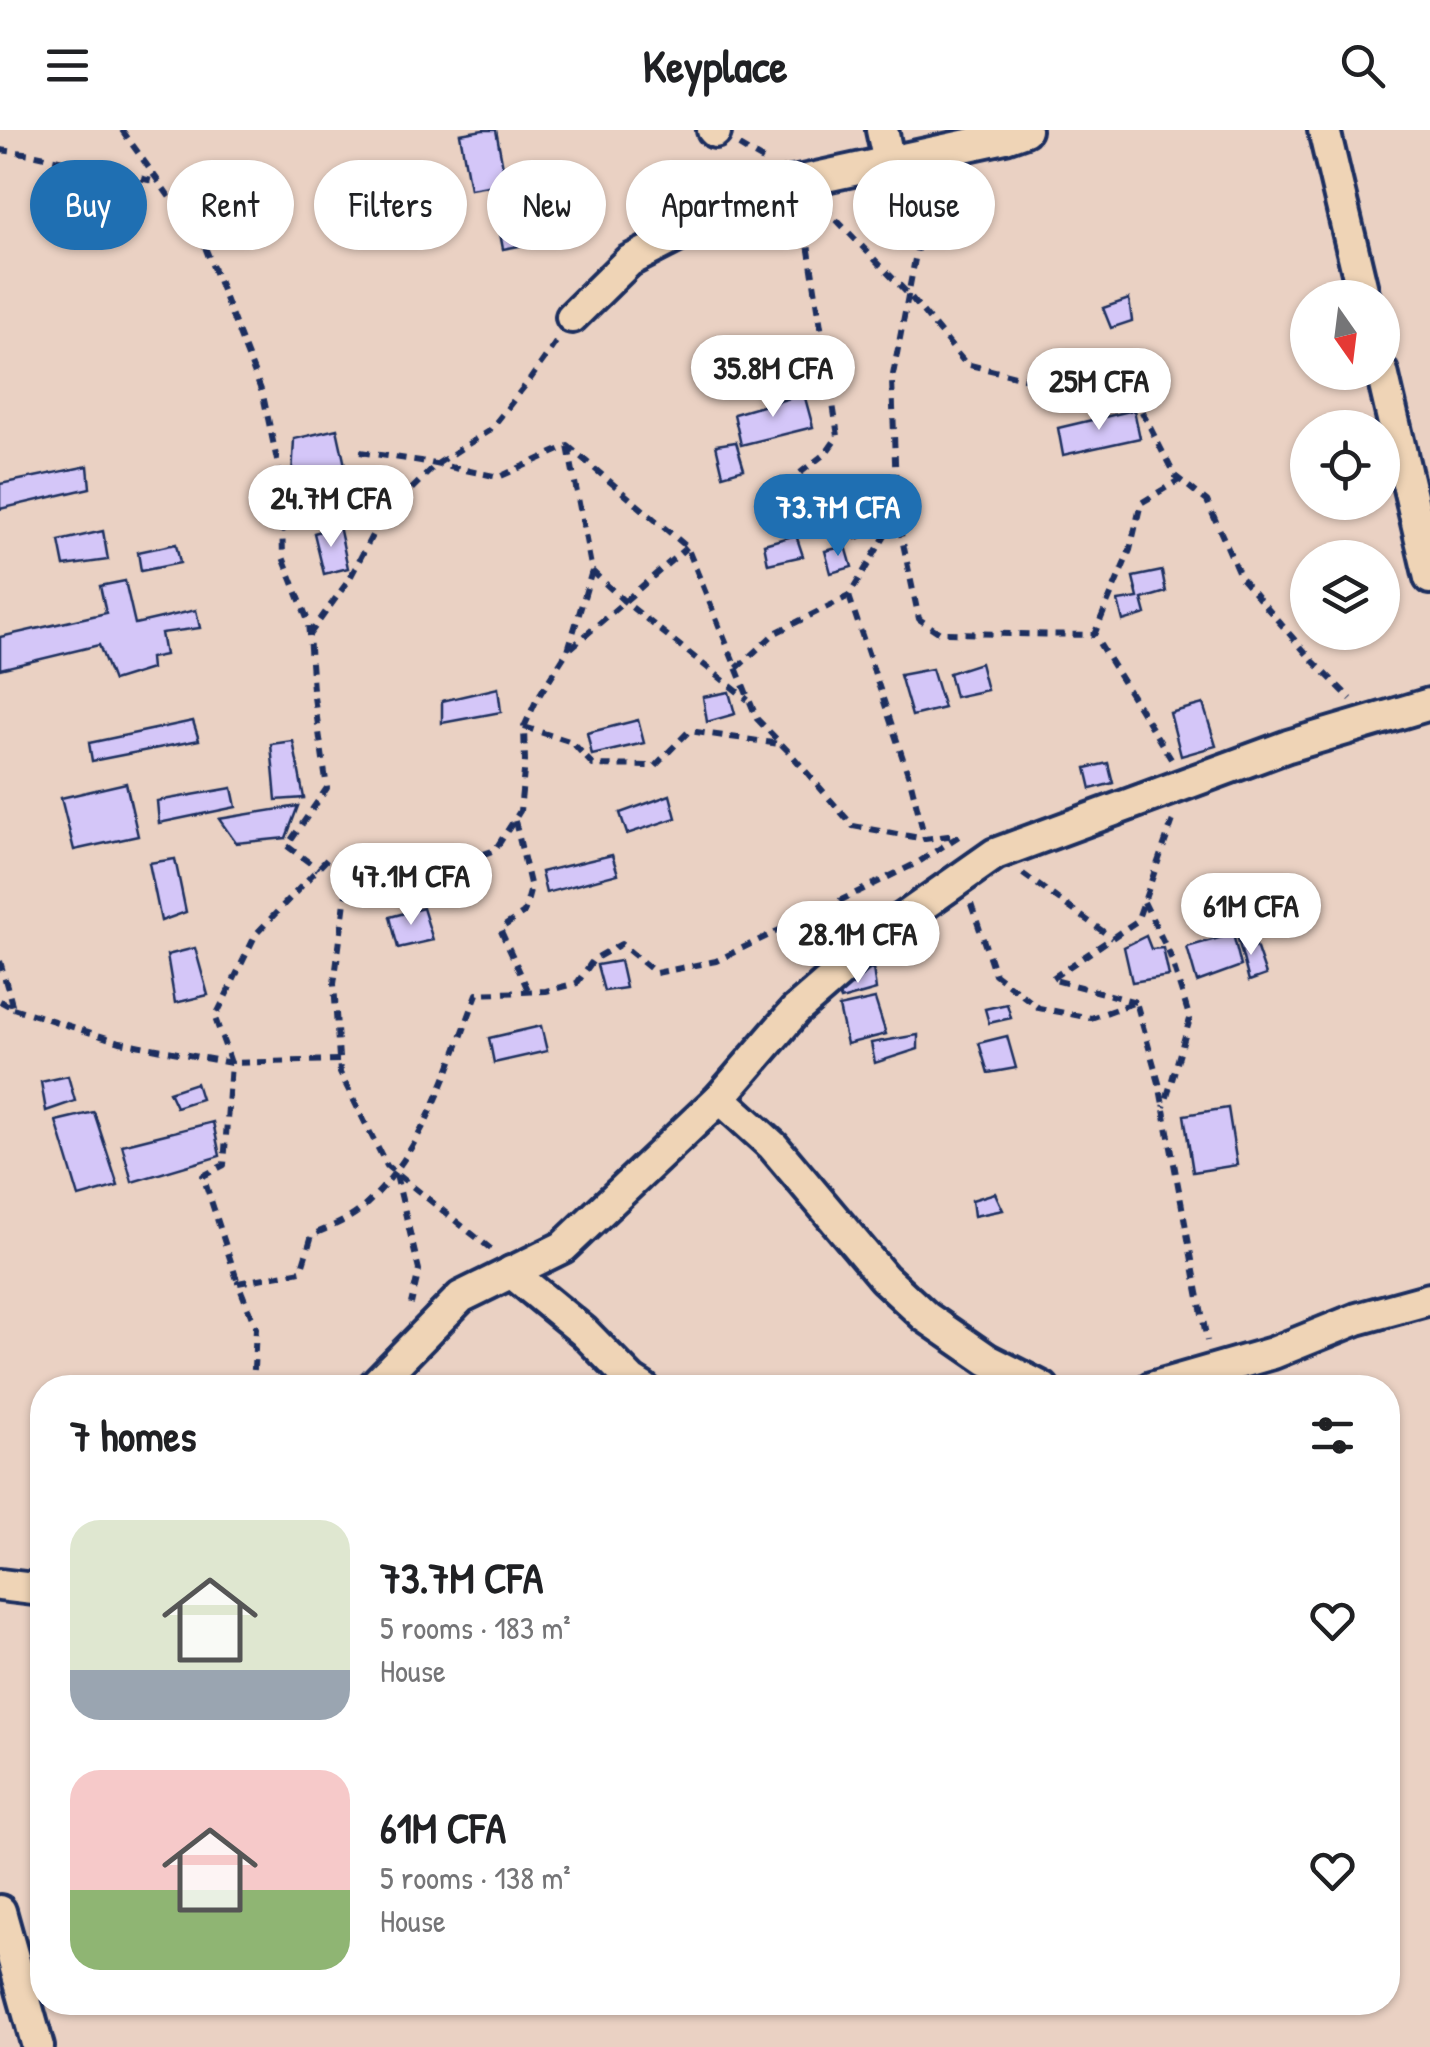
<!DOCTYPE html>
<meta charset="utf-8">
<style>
:root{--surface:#fff;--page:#f2f2f2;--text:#202124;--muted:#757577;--accent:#1f6fb2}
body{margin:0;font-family:"Patrick Hand",sans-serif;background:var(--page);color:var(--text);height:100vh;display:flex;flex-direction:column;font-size:38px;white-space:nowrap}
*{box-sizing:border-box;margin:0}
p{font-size:32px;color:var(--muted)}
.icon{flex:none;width:55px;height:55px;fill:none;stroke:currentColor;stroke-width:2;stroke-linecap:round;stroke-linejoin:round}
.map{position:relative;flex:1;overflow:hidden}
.drawer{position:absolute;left:30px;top:1245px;width:1370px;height:640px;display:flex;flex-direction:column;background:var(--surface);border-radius:40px;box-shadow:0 2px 8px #0004}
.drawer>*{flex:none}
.banner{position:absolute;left:30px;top:30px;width:1370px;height:90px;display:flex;gap:20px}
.needle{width:65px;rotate:166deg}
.controls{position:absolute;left:1290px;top:150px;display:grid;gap:20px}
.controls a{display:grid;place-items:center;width:110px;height:110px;border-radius:50%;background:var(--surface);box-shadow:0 2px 8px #0004;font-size:50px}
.price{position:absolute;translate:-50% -85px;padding:0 22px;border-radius:35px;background:#fff;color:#222;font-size:32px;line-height:65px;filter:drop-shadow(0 2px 5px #0008)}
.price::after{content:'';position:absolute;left:50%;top:60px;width:30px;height:22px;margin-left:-15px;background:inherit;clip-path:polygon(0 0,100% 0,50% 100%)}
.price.on{background:var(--accent);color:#fff}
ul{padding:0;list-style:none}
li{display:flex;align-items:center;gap:30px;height:250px;padding:0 40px}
li span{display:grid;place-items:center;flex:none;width:280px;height:200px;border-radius:30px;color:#555}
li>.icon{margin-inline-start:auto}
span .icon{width:120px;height:120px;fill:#fffc;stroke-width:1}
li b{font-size:42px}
h2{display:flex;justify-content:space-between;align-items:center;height:120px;padding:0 40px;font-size:42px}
.tag{padding:0 35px;border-radius:45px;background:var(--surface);box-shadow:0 2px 8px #0004;font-size:35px;line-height:90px}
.tag.on{background:var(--accent);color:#fff}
header{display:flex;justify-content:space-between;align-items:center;height:130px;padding:0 40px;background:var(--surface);font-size:45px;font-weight:700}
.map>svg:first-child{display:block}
.building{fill:#d4c6f8;stroke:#1b2f5e;stroke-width:2.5}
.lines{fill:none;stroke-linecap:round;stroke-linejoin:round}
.minor-casing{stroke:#1b2f5e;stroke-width:38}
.path{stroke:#1b2f5e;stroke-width:6;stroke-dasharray:10 8;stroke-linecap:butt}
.minor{stroke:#efd4b6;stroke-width:30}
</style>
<header><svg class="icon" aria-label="menu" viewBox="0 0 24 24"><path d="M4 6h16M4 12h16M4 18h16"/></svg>Keyplace<svg class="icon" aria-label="search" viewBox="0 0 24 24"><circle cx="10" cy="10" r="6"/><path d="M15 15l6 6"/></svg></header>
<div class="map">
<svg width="1430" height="1917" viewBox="0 0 1430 1917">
<rect width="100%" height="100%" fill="#ead1c3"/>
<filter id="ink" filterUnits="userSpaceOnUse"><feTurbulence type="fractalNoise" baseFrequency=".01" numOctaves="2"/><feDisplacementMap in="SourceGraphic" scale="20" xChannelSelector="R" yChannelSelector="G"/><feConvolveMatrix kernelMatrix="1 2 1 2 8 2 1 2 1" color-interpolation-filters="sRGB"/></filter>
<g filter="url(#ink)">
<g class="building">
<polygon points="483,0 496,0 506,53 470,59 460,4"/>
<polygon points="556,87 561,108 503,119 499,98"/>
<polygon points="1129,169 1132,191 1111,198 1103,178"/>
<polygon points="804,264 813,297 741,315 734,284"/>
<polygon points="1134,280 1140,308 1063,325 1058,298"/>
<polygon points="337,299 348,349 292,347 294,309"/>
<polygon points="736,312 744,339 723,345 716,315"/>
<polygon points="88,336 90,358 0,379 0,354"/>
<polygon points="853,388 876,389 881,402 856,409"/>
<polygon points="339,396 348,438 324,444 314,403"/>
<polygon points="103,401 108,430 64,436 59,411"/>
<polygon points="796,405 803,426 768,434 764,414"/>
<polygon points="176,414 180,433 141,441 138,422"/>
<polygon points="846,416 852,437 831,443 825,421"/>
<polygon points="1162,441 1166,462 1142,469 1146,484 1123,491 1118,471 1138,468 1133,447"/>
<polygon points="125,451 135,494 196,480 200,498 161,503 165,525 150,528 151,539 113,551 99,515 0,539 0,507 106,483 100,456"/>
<polygon points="980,533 987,560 955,567 949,543"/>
<polygon points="932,539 944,578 912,586 900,545"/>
<polygon points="498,558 501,582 442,593 442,571"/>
<polygon points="729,562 735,584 707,592 703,567"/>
<polygon points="1203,574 1216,616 1181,626 1170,583"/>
<polygon points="638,590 644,613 592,625 587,603"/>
<polygon points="193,591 199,610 92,631 89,613"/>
<polygon points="293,611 304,668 276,670 271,614"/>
<polygon points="1108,633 1113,653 1091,659 1086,638"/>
<polygon points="126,653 138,706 74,720 61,668"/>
<polygon points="232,658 236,677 159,693 157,671"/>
<polygon points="670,665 676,688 627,704 620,683"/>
<polygon points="298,676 286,708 236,713 219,689"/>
<polygon points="612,725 618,744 546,763 541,742"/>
<polygon points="175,729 186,782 161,791 149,733"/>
<polygon points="423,778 433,810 398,818 390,787"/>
<polygon points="1233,804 1241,836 1197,852 1187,817"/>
<polygon points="1252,804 1266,845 1249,851 1238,809"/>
<polygon points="1146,806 1151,819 1163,818 1169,846 1132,852 1124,817"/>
<polygon points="195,818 208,865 175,873 167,825"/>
<polygon points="620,831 626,858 604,861 597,835"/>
<polygon points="873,838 876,860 841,870 836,858"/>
<polygon points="875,869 886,904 847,914 839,877"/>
<polygon points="1007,874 1011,888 989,893 985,879"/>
<polygon points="541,896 547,921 494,933 489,908"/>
<polygon points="918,905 918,919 875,933 871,913"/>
<polygon points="1007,906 1016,938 988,943 979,913"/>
<polygon points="68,946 75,971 46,981 41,952"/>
<polygon points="196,953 201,969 176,977 169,962"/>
<polygon points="1228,978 1237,1035 1193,1042 1184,985"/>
<polygon points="94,982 118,1056 79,1067 56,991"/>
<polygon points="213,992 220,1026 132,1052 122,1015"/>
<polygon points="995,1063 1003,1080 974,1086 972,1070"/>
</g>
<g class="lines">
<g class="minor-casing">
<g id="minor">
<polyline points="713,0 715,2"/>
<polyline points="882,0 889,32"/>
<polyline points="1324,0 1364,168"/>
<polyline points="572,187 629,131 770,58 1005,7 1025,0"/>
<polyline points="1382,242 1430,448"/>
<polyline points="720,968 773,1016 884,1148 926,1187 988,1230 1043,1258"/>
<polyline points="511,1142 584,1202 632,1251 643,1258"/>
<polyline points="372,1258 461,1167 563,1117 720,968 795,881 894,795 995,724 1288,616 1430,574"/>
<polyline points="1151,1258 1273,1223 1357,1189 1430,1169"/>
<polyline points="0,1455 42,1460"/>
<polyline points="0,1781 38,1917"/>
</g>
</g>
<g class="path">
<polyline points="122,0 205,117 263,265 281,349 283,427 308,491 313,560 327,658 287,716 318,739"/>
<polyline points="739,16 763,30"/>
<polyline points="0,20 32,24 157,52"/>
<polyline points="950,52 926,71 892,250 897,385 919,489 940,503 1094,505"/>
<polyline points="824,77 910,166 966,234 1139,276 1175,346 1207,371 1241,448 1313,531 1351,569"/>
<polyline points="803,82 838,306 826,323 800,343 844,384 897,385"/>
<polyline points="360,322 421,331 499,347 568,316 687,417 757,589 790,623 853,696 925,709"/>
<polyline points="592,441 624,471 748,570"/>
<polyline points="849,466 911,653 925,709 956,705"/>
<polyline points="309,505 349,450 380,390 437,334 490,300 531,248 556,212"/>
<polyline points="571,518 687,417"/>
<polyline points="737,538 775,503 849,466 897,386"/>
<polyline points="524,597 572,612 593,635 655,636 689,601 780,614"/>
<polyline points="1171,629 1094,505 1130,420 1141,373 1179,350"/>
<polyline points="515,691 531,758 524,783 500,799 529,862"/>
<polyline points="1023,744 1112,808"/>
<polyline points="1144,772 1170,825 1190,889 1164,977"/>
<polyline points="971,774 995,844 1039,878 1091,888 1136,872 1159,953 1207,1211"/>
<polyline points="0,831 13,878 0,871"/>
<polyline points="1136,872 1051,849 1137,791 1173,690"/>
<polyline points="13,878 120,912 231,933 224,1035 203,1046 238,1153"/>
<polyline points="339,930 231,933 215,888 256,804 330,726 355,741"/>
<polyline points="396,1045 419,1140 411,1174"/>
<polyline points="491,1119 387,1036 340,943 334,854 349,742 429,744 495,720 520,681 525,632 524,597 537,569 568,520 592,441 568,316"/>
<path d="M253 1258 256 1198 238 1153 301 1141 312 1105C327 1098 347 1091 360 1080 422 1027 449 938 477 864L546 861 577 853 594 829 621 814 656 843 716 831 917 733 962 704"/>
</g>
<use href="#minor" class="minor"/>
</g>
</g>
</svg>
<div class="controls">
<a><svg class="needle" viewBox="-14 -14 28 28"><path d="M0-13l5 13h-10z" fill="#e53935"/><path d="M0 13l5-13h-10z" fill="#757577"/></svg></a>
<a><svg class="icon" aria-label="locate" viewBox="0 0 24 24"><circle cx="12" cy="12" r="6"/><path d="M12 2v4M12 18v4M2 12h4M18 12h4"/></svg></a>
<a><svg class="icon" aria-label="layers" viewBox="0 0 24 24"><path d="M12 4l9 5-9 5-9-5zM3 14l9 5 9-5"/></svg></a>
</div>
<b class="price" style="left:773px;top:290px">35.8M CFA</b>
<b class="price" style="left:1099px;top:303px">25M CFA</b>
<b class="price" style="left:331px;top:420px">24.7M CFA</b>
<b class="price on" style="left:838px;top:429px">73.7M CFA</b>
<b class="price" style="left:411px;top:798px">47.1M CFA</b>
<b class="price" style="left:1251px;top:828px">61M CFA</b>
<b class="price" style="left:858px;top:856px">28.1M CFA</b>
<div class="banner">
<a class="tag on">Buy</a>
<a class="tag">Rent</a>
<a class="tag">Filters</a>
<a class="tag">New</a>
<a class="tag">Apartment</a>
<a class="tag">House</a>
</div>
<section class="drawer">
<h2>7 homes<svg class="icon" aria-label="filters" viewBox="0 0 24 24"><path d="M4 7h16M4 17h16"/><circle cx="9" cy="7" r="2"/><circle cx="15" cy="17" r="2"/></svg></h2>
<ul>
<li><span style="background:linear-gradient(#dfe7d0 75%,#9aa5b1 0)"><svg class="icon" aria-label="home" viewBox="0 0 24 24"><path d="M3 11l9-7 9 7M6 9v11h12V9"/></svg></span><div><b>73.7M CFA</b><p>5 rooms · 183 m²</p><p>House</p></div><svg class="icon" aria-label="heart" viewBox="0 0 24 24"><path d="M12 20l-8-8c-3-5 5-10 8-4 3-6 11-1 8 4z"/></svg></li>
<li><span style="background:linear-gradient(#f6c9c9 60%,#8fb573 0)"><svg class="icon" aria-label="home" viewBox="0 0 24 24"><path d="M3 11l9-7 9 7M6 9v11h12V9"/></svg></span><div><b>61M CFA</b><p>5 rooms · 138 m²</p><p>House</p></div><svg class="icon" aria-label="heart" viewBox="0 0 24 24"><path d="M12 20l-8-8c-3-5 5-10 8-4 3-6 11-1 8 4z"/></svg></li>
</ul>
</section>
</div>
